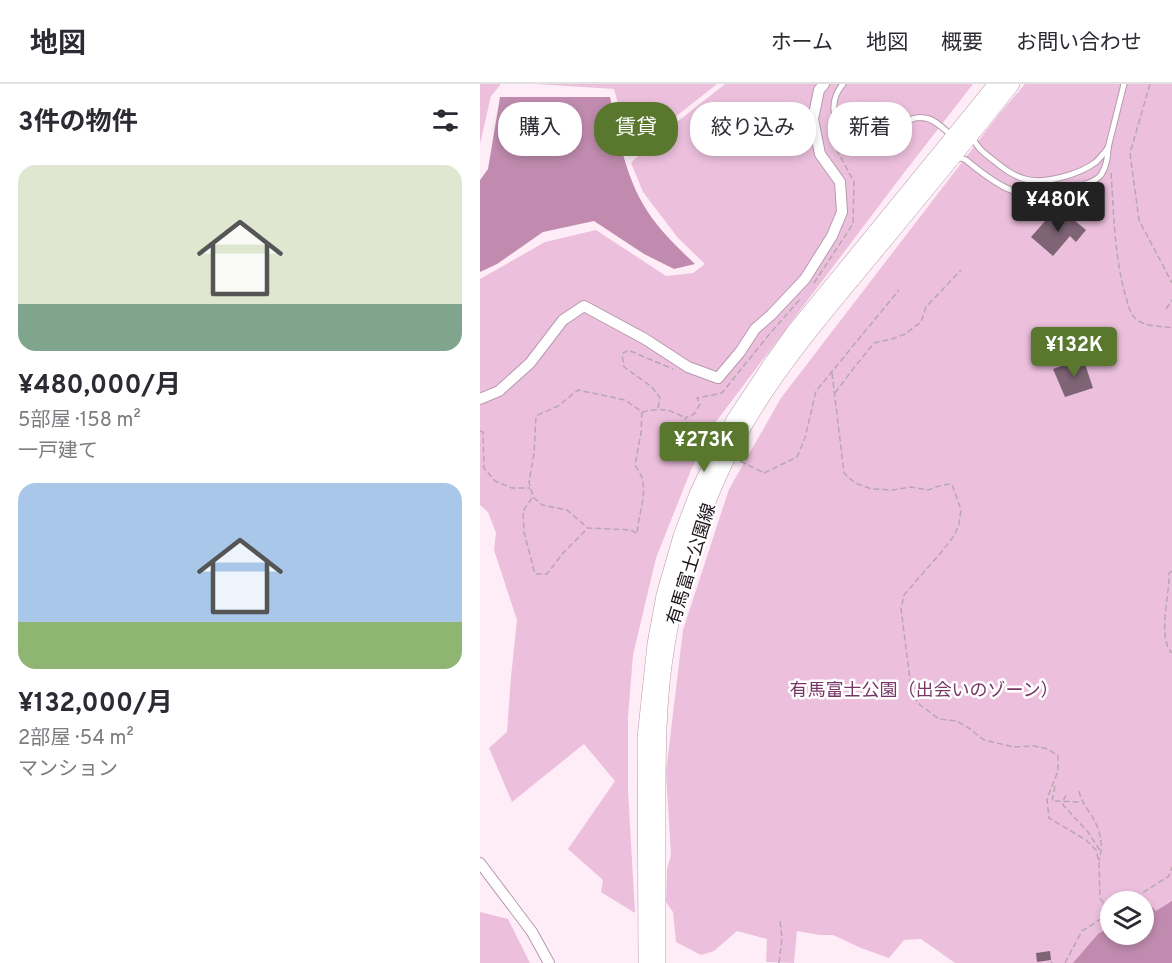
<!DOCTYPE html>
<html lang="ja">
<meta charset="utf-8">
<style>
:root{--surface:#fff;--page:#f2f2f3;--text:#2b2b33;--muted:#7c7c81;--line:#e1e1e2;--accent:#59782e}
body{margin:0;font-family:Overpass,"Noto Sans JP",sans-serif;background:var(--page);color:var(--text);height:100vh;display:flex;flex-direction:column;font-size:22px;white-space:nowrap}
*{box-sizing:border-box;margin:0}
p{font-size:20px;color:var(--muted)}
.icon{flex:none;width:33px;height:33px;fill:none;stroke:currentColor;stroke-width:2;stroke-linecap:round;stroke-linejoin:round}
.map{position:relative;flex:1;overflow:hidden}
.panel{display:flex;flex-direction:column;background:var(--surface);width:480px}
.panel>*{flex:none}
.banner{position:absolute;left:18px;top:18px;width:570px;height:54px;display:flex;gap:12px}
.buttons{position:absolute;left:620px;top:807px;display:grid;gap:12px}
.buttons a{display:grid;place-items:center;width:54px;height:54px;border-radius:50%;background:var(--surface);box-shadow:0 3px 9px #0003;font-size:30px}
.price{position:absolute;translate:-50% -51px;padding:0 14px;border-radius:6px;background:var(--accent);color:#fff;font-size:20px;line-height:39px;filter:drop-shadow(0 2px 3px #0008)}
.price::after{content:'';position:absolute;left:50%;top:36px;width:18px;height:14px;margin-left:-9px;background:inherit;clip-path:polygon(0 0,100% 0,50% 100%)}
.price.current{background:#222;color:#fff}
ul{padding:0;list-style:none}
li{display:grid;align-content:center;gap:12px;height:318px;padding:0 18px}
li span{display:grid;place-items:center;height:186px;border-radius:18px;color:#555}
li>.icon{margin-inline-start:auto}
span .icon{width:108px;height:108px;fill:#fffc;stroke-width:1}
li b{font-size:26px}
h2{display:flex;justify-content:space-between;align-items:center;height:72px;padding:0 18px;font-size:26px}
.chip{padding:0 21px;border-radius:24px;background:var(--surface);box-shadow:0 3px 9px #0003;font-size:21px;line-height:54px}
.chip.current{background:var(--accent);color:#fff}
header{display:flex;align-items:center;gap:36px;box-sizing:border-box;height:84px;padding:0 30px;background:var(--surface);border-bottom:2px solid var(--line)}
header strong{font-size:28px}
nav{display:flex;gap:33px;margin-inline-start:auto;font-size:21px}
main{display:flex;flex:1;min-height:0}
.map>svg:first-child{display:block}
.green{fill:#ecc0dd;fill-rule:evenodd}
.water{fill:#c08baf}
.building{fill:#7e6475}
.lines{fill:none;stroke-linecap:round;stroke-linejoin:round}
.service-casing{stroke:#b69aac;stroke-width:7}
.minor-casing{stroke:#b69aac;stroke-width:12}
.secondary-casing{stroke:#b69aac;stroke-width:16}
.path{stroke:#b7a7b1;stroke-width:1.5;stroke-dasharray:6 3;stroke-linecap:butt}
.service{stroke:#fff;stroke-width:5}
.minor{stroke:#fff;stroke-width:10}
.secondary{stroke:#fff;stroke-width:15}
.path-bridge{stroke:#b7a7b1;stroke-width:1.5;stroke-dasharray:6 3;stroke-linecap:butt}
.labels{text-anchor:middle;stroke-width:5;stroke-linejoin:round;paint-order:stroke}
.street-label{font-size:18px;fill:#1f151c;stroke:#fff}
.park-label{font-size:18px;fill:#783666;stroke:#fff}
</style>
<header>
<strong>地図</strong>
<nav><a>ホーム</a><a>地図</a><a>概要</a><a>お問い合わせ</a></nav>
</header>
<main>
<section class="panel">
<h2>3件の物件<svg class="icon" aria-label="filters" viewBox="0 0 24 24"><path d="M4 7h16M4 17h16"/><circle cx="9" cy="7" r="2"/><circle cx="15" cy="17" r="2"/></svg></h2>
<ul>
<li><span style="background:linear-gradient(#dfe7d0 75%,#7fa58c 0)"><svg class="icon" aria-label="home" viewBox="0 0 24 24"><path d="M3 11l9-7 9 7M6 9v11h12V9"/></svg></span><div><b>¥480,000/月</b><p>5部屋 · 158 m²</p><p>一戸建て</p></div></li>
<li><span style="background:linear-gradient(#a9c7e8 75%,#8fb573 0)"><svg class="icon" aria-label="home" viewBox="0 0 24 24"><path d="M3 11l9-7 9 7M6 9v11h12V9"/></svg></span><div><b>¥132,000/月</b><p>2部屋 · 54 m²</p><p>マンション</p></div></li>
</ul>
</section>
<div class="map">
<svg width="692" height="879" viewBox="0 0 692 879">
<rect width="100%" height="100%" fill="#feecf7"/>
<g class="green">
<polygon points="0,0 21,0 11,12 0,60"/>
<polygon points="56,0 237,0 151,68 134,5"/>
<polygon points="245,0 493,0 420,94 235,339 211,386 176,474 153,571 148,633 148,706 155,829 121,808 123,796 88,765 135,697 104,660 32,718 9,664 27,648 31,593 37,536 14,466 16,449 8,428 0,421 0,195 65,158 116,146 186,192 213,189 225,180 198,154 163,108 151,79 173,57"/>
<path d="M545 0H692V879H475L441 855 424 856 409 874 381 864 353 851H340L317 847 314 879 286 878 287 855 257 847 234 867 221 871 196 858 193 828 186 818 187 785 191 771 186 688 203 546 249 405 301 314 519 30ZM630 818H663V850H630Z"/>
<polygon points="0,828 28,835 50,879 0,879"/>
</g>
<g class="water">
<path d="M20 13H130C138 49 144 87 163 120 176 143 196 162 215 180L194 185 164 170 114 137 63 148 17 180 0 188V96L8 85Z"/>
<polygon points="692,817 692,879 593,879 618,850 630,843 630,850 663,850 663,824 669,820 676,827"/>
</g>
<g class="building">
<polygon points="584,128 606,146 596,158 590,152 573,172 551,153 567,135 574,140"/>
<polygon points="603,274 613,304 585,313 573,285"/>
<polygon points="570,867 571,876 557,878 556,869"/>
</g>
<g class="lines">
<g class="service-casing">
<g id="service">
<path d="M363 0C357 7 353 17 354 26 355 35 359 40 365 46 371 52 378 55 386 56 392 57 399 58 404 55 418 48 427 30 445 34 455 35 465 46 472 52"/>
<path d="M492 52C496 63 504 69 513 76 523 84 533 92 545 95 564 101 600 90 616 78 620 74 624 69 628 64"/>
<path d="M477 75 481 74 486 76C498 86 517 101 533 107 556 116 578 110 601 102 608 99 616 97 621 91 626 83 628 73 628 64L644 0"/>
</g>
</g>
<g class="minor-casing">
<g id="minor">
<polyline points="0,315 19,307 50,279 83,236 104,222 165,255 208,283 238,294 260,268 275,245 291,231 325,195 352,152 362,128 360,98 340,70 333,35 339,6 344,0"/>
<polyline points="0,779 52,848 69,879"/>
</g>
</g>
<g class="secondary-casing">
<g id="secondary">
<polyline points="166,879 165,654 175,560 184,511 201,452 217,410 235,372 254,336 293,277 313,249 516,0"/>
<path d="M178 879C178 826 178 773 178 720 178 668 178 614 187 562 198 489 229 403 266 339 301 279 347 226 391 173 439 115 486 58 532 0"/>
</g>
</g>
<g class="path">
<polyline points="670,0 650,69 659,136 692,199"/>
<path d="M631 89C634 129 634 170 645 210 648 219 649 229 656 235 665 243 681 242 692 244"/>
<polyline points="334,199 373,140 374,98 352,57 351,41"/>
<polyline points="686,225 692,216"/>
<polyline points="352,289 364,389 375,399 392,405 413,406 431,403 448,406 462,401 472,400 481,426 479,440 474,452 464,465 424,511 421,525 432,611 440,621 459,635 477,637 490,645 504,656 534,663 554,662 568,665 578,672 578,687 567,715 569,734 606,756 616,766 619,778 620,814 626,823"/>
<polyline points="355,309 373,285 394,259 412,255 425,250 441,238 446,223 481,186"/>
<polyline points="178,324 180,314 172,303 144,283 142,270 148,266 193,285"/>
<path d="M162 328 161 349 155 381C157 385 161 390 162 394 167 412 158 432 157 450L151 446 108 444 87 426 62 421 53 413 49 398 54 370 56 332 78 322 98 306 145 316 162 328C182 324 187 324 205 334"/>
<polyline points="0,347 3,348 4,384 15,397 32,404 50,404"/>
<polyline points="212,353 205,334 214,330 220,320 217,314 242,309 287,253 321,214"/>
<polyline points="284,389 317,373 325,354 336,307 419,206"/>
<polyline points="52,414 43,427 44,448 55,490 67,490 84,468 108,444"/>
<path d="M692 487 689 489C690 510 677 554 692 569"/>
<polyline points="575,702 572,717 601,718"/>
<path d="M599 707C601 716 605 722 610 729 620 744 624 760 619 777"/>
<polyline points="586,711 583,717 583,721 608,748 621,768"/>
<polyline points="648,818 689,792 692,783"/>
<polyline points="571,877 572,879"/>
<polyline points="299,879 302,854 300,837"/>
<polyline points="585,879 587,875 602,847 630,829"/>
</g>
<use href="#service" class="service"/>
<use href="#minor" class="minor"/>
<use href="#secondary" class="secondary"/>
<polyline class="path-bridge" points="212,353 284,389"/>
</g>
<g class="labels">
<g class="street-label">
<text transform="translate(211 480) rotate(-73)" y="6">有馬富士公園線</text>
</g>
<g class="park-label">
<text x="444" y="612">有馬富士公園（出会いのゾーン）</text>
</g>
</g>
</svg>
<div class="buttons">
<a><svg class="icon" aria-label="layers" viewBox="0 0 24 24"><path d="M12 4l9 5-9 5-9-5zM3 14l9 5 9-5"/></svg></a>
</div>
<b class="price current" style="left:578px;top:149px">¥480K</b>
<b class="price" style="left:594px;top:294px">¥132K</b>
<b class="price" style="left:224px;top:389px">¥273K</b>
<div class="banner">
<a class="chip">購入</a>
<a class="chip current">賃貸</a>
<a class="chip">絞り込み</a>
<a class="chip">新着</a>
</div>
</div>
</main>
